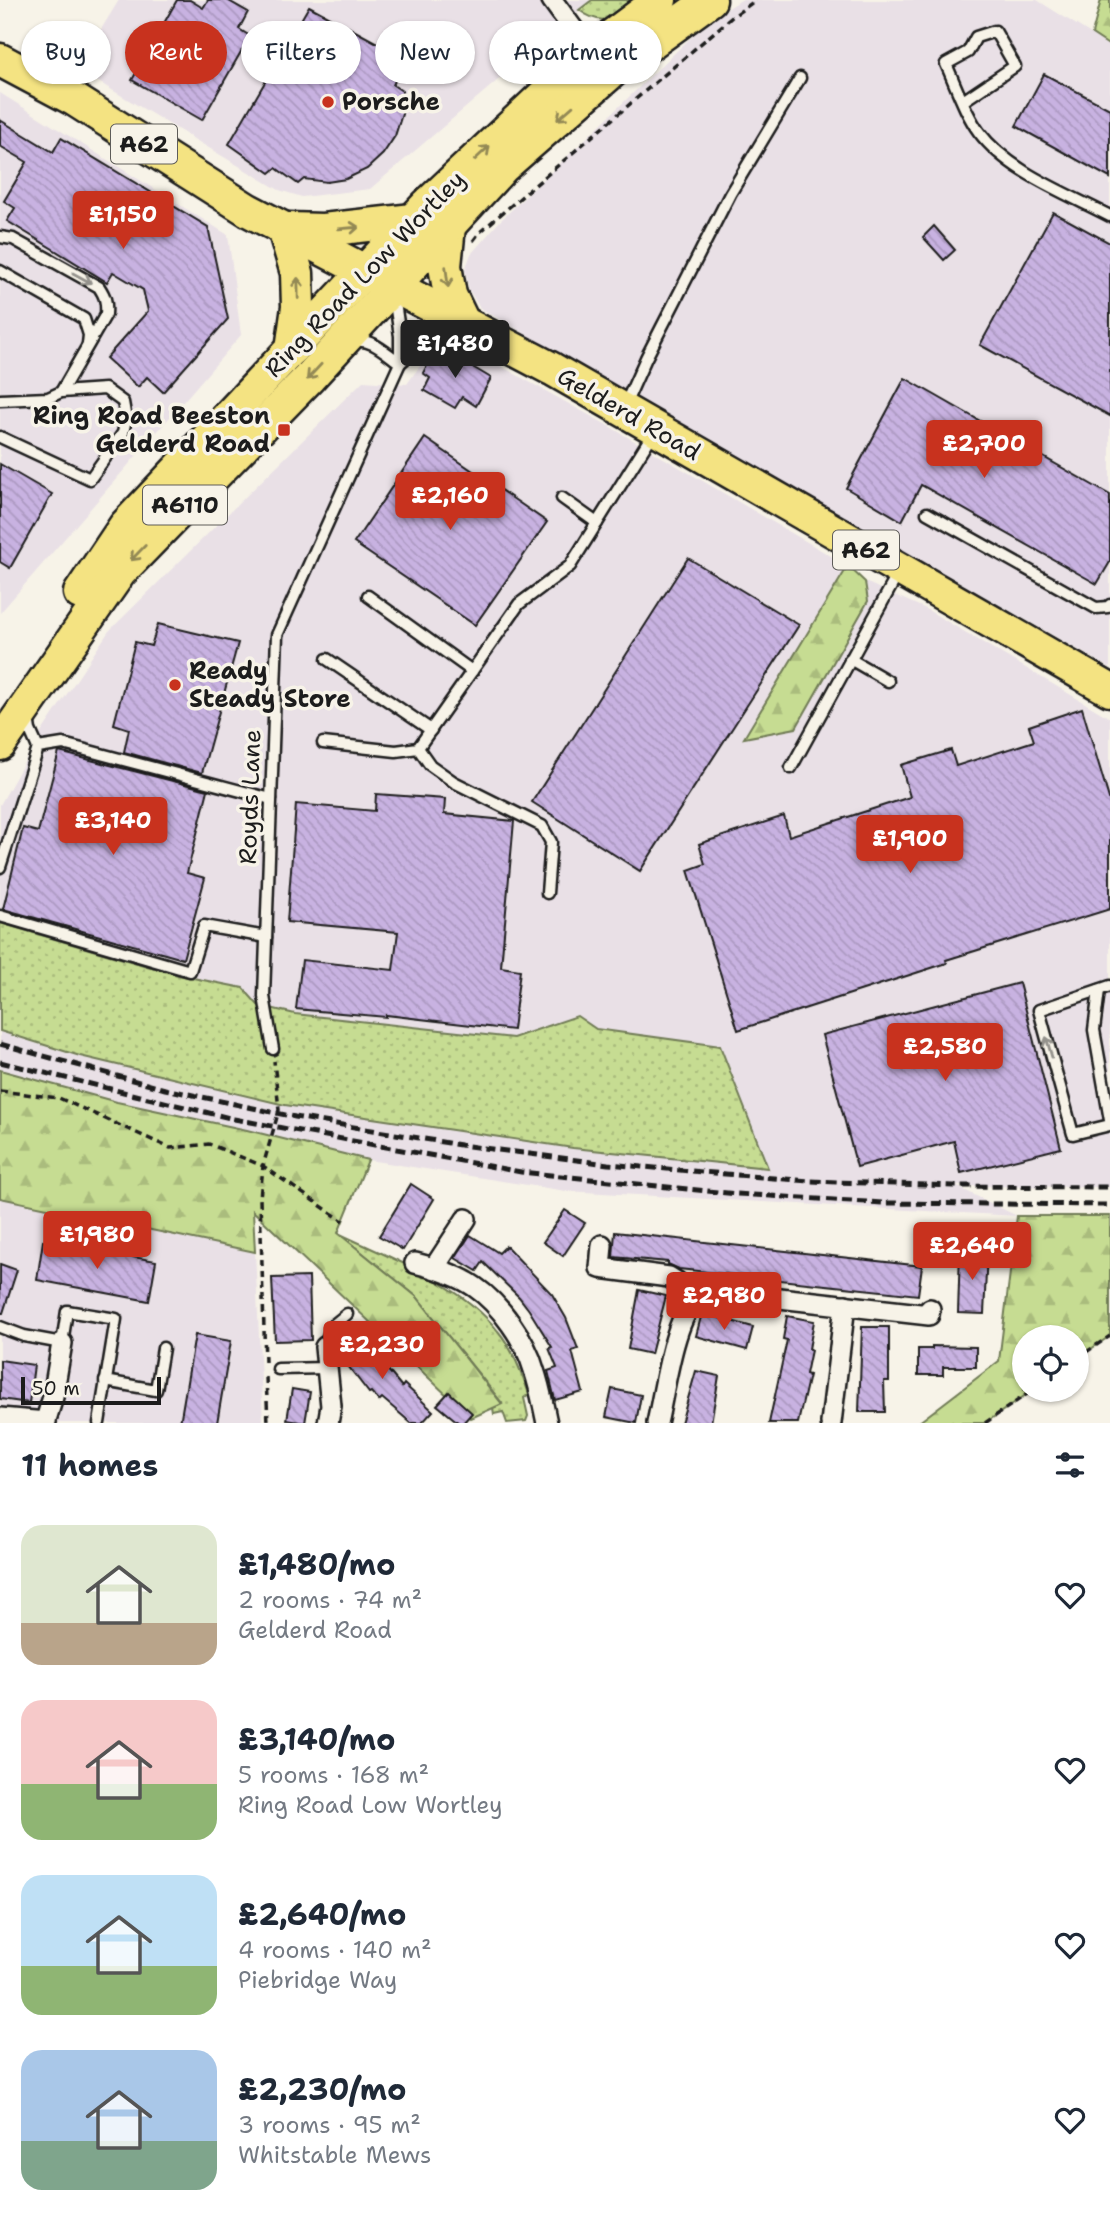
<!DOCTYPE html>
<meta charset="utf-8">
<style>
:root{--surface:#fff;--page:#f6f6f7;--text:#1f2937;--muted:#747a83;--accent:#c8321e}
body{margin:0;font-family:"Shantell Sans",sans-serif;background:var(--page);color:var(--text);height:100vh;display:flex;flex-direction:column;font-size:26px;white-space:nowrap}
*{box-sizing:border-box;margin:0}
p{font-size:23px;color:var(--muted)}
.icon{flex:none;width:38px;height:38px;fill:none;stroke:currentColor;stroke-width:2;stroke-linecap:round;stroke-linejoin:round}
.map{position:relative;height:1423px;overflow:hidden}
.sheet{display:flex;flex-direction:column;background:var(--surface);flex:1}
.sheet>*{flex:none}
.top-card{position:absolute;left:21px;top:21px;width:700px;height:63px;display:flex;gap:14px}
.controls{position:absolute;left:1012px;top:1325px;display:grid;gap:14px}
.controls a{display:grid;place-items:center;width:77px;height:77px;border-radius:50%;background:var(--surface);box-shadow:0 2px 5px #0004;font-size:35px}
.scale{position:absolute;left:21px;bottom:18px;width:140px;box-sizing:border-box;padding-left:7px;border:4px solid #1c1c1c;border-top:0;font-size:19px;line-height:24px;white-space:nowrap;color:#1c1c1c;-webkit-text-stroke:5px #f7f3e8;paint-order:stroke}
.price{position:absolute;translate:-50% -60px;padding:0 16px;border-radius:7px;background:var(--accent);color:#fff;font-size:23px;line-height:46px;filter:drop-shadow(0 2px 4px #0008)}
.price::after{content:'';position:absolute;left:50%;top:42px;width:21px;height:16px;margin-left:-10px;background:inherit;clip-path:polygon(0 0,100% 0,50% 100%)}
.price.selected{background:#222;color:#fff}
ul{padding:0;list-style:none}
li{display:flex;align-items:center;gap:21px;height:175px;padding:0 21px}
li span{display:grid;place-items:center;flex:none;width:196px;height:140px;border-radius:21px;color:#555}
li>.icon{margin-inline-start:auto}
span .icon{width:84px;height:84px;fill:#fffc;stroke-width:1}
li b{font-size:30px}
h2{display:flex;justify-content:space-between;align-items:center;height:84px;padding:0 21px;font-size:30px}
.tag{padding:0 24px;border-radius:32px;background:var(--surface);box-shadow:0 2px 5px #0004;font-size:24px;line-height:63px}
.tag.selected{background:var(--accent);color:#fff}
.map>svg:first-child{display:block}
.built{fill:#e9e0e6}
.grass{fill:url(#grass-dots);stroke:#717c57;stroke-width:2}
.forest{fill:url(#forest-firs);stroke:#717c57;stroke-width:2}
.building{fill:url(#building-back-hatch);stroke:#1c1c1c;stroke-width:2}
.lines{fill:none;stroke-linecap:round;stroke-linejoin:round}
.service-casing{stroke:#1c1c1c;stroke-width:15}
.minor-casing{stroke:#1c1c1c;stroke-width:24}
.primary-casing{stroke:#1c1c1c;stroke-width:37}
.trunk-casing{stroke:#1c1c1c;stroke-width:37}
.path{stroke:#1c1c1c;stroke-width:3.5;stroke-dasharray:7 5;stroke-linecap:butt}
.service{stroke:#f7f3e8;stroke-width:10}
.minor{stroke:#f7f3e8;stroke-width:19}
.primary{stroke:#f4e382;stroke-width:32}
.trunk{stroke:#f4e382;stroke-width:32}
.rail{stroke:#1c1c1c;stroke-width:5;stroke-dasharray:10 5;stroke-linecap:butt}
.oneway{stroke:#938954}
.oneway2{stroke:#94928c}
.poi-dot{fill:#c8321e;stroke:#f7f3e8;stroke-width:2.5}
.labels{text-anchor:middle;stroke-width:7;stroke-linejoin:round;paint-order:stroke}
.shield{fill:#f7f3e8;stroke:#5e5c59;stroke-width:2}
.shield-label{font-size:23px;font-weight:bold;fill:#1c1c1c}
.poi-label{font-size:24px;font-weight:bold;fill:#1c1c1c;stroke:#f7f3e8;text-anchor:start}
.street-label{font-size:24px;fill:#1c1c1c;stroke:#f7f3e8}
</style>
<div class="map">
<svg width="1110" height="1423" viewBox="0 0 1110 1423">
<defs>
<pattern id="grass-dots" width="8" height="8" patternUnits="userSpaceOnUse" patternTransform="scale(1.75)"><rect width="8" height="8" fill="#c6dc92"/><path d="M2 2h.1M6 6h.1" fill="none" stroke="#aabc7d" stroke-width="1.8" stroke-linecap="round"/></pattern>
<pattern id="forest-firs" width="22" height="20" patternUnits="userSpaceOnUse" patternTransform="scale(1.75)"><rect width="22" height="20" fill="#c6dc92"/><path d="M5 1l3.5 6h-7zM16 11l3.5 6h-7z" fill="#aabc7d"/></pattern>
<pattern id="building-back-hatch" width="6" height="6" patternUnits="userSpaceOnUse" patternTransform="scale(1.75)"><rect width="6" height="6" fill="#c8b2e1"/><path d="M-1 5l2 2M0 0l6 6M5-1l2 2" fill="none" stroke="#ab98c0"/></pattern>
</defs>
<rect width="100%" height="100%" fill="#f7f3e8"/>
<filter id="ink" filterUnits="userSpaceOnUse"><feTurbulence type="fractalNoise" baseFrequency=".0143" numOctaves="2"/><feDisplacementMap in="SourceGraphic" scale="14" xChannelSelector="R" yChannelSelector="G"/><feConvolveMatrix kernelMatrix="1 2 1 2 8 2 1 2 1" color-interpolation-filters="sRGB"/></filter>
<g filter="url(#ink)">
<g class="built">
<polygon points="119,0 592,0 370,189 302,197 279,190 97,81 101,73 81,62"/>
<polygon points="741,0 1037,0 1110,46 1110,668 480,308 469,290 465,270 471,254 500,221 707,22"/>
<polygon points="0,93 228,235 241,335 0,613"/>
<polygon points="452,339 607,425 848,566 745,737 868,601 865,582 926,609 1110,718 1110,1187 956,1186 1017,1216 566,1191 368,1160 246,1130 117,1102 0,1070 0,1031 80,1056 285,1105 573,1148 768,1167 719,1046 596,1029 576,1016 513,1038 295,1014 258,1005 243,988 178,975 0,923 0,805 39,736 109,631 363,381 407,384 434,346"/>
<polygon points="0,1198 255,1252 263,1423 0,1423"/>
</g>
<g class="grass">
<path d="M592 0H637C615 17 605 29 579 10Z"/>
<polygon points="0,923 178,975 243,988 258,1005 295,1014 513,1038 577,1016 596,1029 720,1046 768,1168 573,1148 285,1105 80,1056 0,1031"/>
<path d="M338 1233C390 1258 462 1284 498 1331 511 1346 523 1375 529 1394L524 1398 528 1416 526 1421 507 1423 503 1412 494 1414 493 1408 502 1403 417 1297Z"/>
</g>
<g class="forest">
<polygon points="1101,0 1110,0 1110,46 1092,34"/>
<polygon points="848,566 865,582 868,601 796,728 744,738"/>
<polygon points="0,1070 117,1102 247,1130 368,1160 338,1233 417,1297 502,1404 471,1418 253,1211 255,1252 0,1198"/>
<polygon points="1017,1216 1110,1216 1110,1336 1076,1359 1076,1337 1024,1337 1024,1390 1033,1390 985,1423 918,1423 999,1361"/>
</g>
<g class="building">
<polygon points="177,0 190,0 203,8 208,0 227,0 248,12 239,29 250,36 202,120 132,80"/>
<polygon points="309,6 394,52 403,64 393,85 402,91 402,114 395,136 383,154 367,169 346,179 327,182 304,179 298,184 276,168 270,173 229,144"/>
<polygon points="1044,74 1110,109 1110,178 1016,126"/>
<polygon points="0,120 53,152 61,138 208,227 228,319 163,392 147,377 138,387 106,358 148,311 143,290 113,272 107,282 7,221 15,208 4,201 27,162 0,146"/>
<polygon points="1053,212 1110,243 1110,416 980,345"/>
<polygon points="934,226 955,250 944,260 923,237"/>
<polygon points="444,350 491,378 476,406 462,397 455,408 424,390 430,378 423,373 430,360 436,362"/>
<polygon points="905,378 1110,495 1110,562 1097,584 921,485 902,521 846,488"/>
<polygon points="425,438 547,522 475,625 354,543"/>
<polygon points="0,464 52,494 10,568 0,562"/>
<polygon points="688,558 799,625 640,871 532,802"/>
<polygon points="158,624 238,643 202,773 124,752 129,729 114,724 135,642 151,646"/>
<polygon points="1082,708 1110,802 1110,909 946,960 947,963 738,1030 688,870 705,864 699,844 784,816 789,836 910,797 901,765 951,750 956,766 1034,741 1029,726"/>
<polygon points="59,752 208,790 187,873 205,878 183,959 3,909 23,828 38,832"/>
<polygon points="376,794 445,799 444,814 514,821 501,967 520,970 513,1030 386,1015 386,1017 296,1009 302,960 393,970 398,932 287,922 296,804 375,811"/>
<polygon points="1019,983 1061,1148 961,1173 954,1141 857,1167 822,1035"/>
<polygon points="411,1184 434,1199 403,1250 379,1236"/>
<polygon points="565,1210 585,1223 563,1256 543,1242"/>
<polygon points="615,1232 922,1266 918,1295 679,1269 668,1264 668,1262 613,1257"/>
<polygon points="470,1235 499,1253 506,1246 552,1294 566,1318 578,1349 572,1351 583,1392 555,1400 548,1371 557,1368 549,1348 552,1347 529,1310 519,1297 483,1262 477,1271 455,1258"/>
<polygon points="43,1241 156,1261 149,1301 37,1280"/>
<polygon points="960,1251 987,1252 984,1314 958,1313"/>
<polygon points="0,1264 17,1270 3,1313 0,1313"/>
<polygon points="309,1277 311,1340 275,1341 272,1278"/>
<polygon points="639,1290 666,1296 651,1354 628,1349"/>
<polygon points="702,1313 753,1327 747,1350 696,1336"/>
<polygon points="787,1316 814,1321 809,1349 811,1350 806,1374 809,1375 798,1423 769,1423 787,1340 783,1339"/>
<polygon points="862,1327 889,1327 889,1381 884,1381 885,1412 859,1412"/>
<polygon points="357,1333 402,1387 404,1384 433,1411 422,1423 411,1423 382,1398 379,1401 371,1392 369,1393 338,1353 337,1349"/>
<polygon points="195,1335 231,1341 217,1423 180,1423"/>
<polygon points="932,1346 976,1347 976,1367 943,1367 943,1375 918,1375 918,1349 932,1349"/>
<polygon points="0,1360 34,1365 29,1403 0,1399"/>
<polygon points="696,1371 719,1376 711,1423 681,1423"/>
<polygon points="292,1389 310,1392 305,1423 287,1420"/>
<polygon points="612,1389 641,1395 636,1423 606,1417"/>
<polygon points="449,1392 472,1413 463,1423 459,1423 437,1405"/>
</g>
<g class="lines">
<g class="service-casing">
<g id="service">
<path d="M963 101 1015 66 995 31 976 37 968 52 946 64C956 86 965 113 979 132 1009 172 1066 193 1110 216"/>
<path d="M0 237 13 239 99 287C105 296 107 302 106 314L61 392 48 398 0 400"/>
<polyline points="0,271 84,319 89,335 88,344"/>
<path d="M352 342C370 336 386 353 400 363L437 331 454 327"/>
<polyline points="624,407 646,358 730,194 800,78"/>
<polyline points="0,437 90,479 123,433 126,419 123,402 105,389 61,392"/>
<polyline points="562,498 597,523"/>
<polyline points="927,513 1096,608 1108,607 1110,605"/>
<polyline points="368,596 472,671"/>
<polyline points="327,659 431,730"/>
<polyline points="850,659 888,681"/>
<polyline points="28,718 30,730 38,748"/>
<polyline points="323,743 396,751 418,748 519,604 570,566 654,432"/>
<polyline points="418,748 430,765 454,782 542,826 551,842 547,893"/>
<polyline points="791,768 899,572"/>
<polyline points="0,867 38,748 63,744 271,799"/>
<polyline points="0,916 190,971 204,926 266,937"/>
<polyline points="1110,986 1039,1010 1073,1134 1110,1125"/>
<polyline points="1099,990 1094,1030 1110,1120"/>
<polyline points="273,1049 264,996 277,635 400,363 400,336 394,296"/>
<polyline points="0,1327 24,1336 62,1343 67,1311 116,1319 99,1423"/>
<polyline points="325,1347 331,1327 347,1314"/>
<polyline points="278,1369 327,1368"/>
<polyline points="105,1381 156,1390 163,1348"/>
</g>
</g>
<g class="minor-casing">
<g id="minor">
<polyline points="552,0 590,52"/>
<polyline points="602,1245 600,1268 669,1277 677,1282 694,1301"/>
<path d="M415 1263C435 1268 458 1275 475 1287 500 1304 526 1341 534 1370 540 1387 543 1405 547 1423"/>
<polyline points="434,1268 466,1219"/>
<polyline points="325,1347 331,1406 328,1423"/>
<polyline points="0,1418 46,1422"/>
<polyline points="45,1423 53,1397 62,1343"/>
<path d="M657 1423C664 1394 673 1323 693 1303 704 1292 721 1293 735 1293L929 1315 930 1309"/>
<polyline points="831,1423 845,1305"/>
</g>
</g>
<g class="primary-casing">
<g id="primary">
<polyline points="0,60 75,100 248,210 552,369 1110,690"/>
<polyline points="289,229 323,230 413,220"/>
</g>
</g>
<g class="trunk-casing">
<g id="trunk">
<polyline points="449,226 445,266 450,295 464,324"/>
<polyline points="284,229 297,273 298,307 292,349"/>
<polyline points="80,593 125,526 427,205 590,52 660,0"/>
<polyline points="0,744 120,572 310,377 503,167 616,68 710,0"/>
</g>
</g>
<g class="path">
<polyline points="473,241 480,232 732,17 756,0"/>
<polyline points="0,1091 59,1098 170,1148 209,1144 263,1166 343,1221"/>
<polyline points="1076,1359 1110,1336"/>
<polyline points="265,1362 260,1199 263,1166 279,1110 274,1061"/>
<polyline points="266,1377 268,1423"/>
<polyline points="985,1423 1033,1390"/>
</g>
<use href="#service" class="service"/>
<use href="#minor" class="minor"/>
<use href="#primary" class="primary"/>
<use href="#trunk" class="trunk"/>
<g class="rail">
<polyline points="0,1044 165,1089 295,1117 460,1145 608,1164 809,1181 954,1186 1110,1187"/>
<polyline points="0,1062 234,1119 521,1172 737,1194 883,1203 1110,1205"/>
</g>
</g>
<defs><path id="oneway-shaft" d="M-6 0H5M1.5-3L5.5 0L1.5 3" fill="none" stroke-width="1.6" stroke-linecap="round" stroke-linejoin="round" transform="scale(1.75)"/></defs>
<g class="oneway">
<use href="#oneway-shaft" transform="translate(565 113) rotate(139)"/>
<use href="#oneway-shaft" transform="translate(482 153) rotate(-43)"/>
<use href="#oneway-shaft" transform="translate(349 228) rotate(-5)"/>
<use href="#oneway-shaft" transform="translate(447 277) rotate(83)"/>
<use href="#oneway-shaft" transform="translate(298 288) rotate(-91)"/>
<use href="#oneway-shaft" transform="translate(314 372) rotate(133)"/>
<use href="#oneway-shaft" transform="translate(138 553) rotate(134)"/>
</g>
<g class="oneway2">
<use href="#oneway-shaft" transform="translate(82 278) rotate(29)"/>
<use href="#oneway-shaft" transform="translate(1049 1047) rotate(-106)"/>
</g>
</g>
<g class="poi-dot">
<circle cx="328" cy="102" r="7"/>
<rect x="277" y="423" width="14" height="14" rx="3.5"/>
<circle cx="175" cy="685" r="7"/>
</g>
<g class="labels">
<g class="shield">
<rect x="111" y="124.5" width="66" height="39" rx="5"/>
<rect x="143" y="485.5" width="84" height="39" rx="5"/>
<rect x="833" y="530.5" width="66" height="39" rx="5"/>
</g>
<g class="shield-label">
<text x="144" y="152">A62</text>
<text x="185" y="513">A6110</text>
<text x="866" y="558">A62</text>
</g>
<g class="poi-label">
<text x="342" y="110">Porsche</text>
<text x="270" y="424" text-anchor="end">Ring Road Beeston<tspan x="270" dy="28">Gelderd Road</tspan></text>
<text x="189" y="679">Ready<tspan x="189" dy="28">Steady Store</tspan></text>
</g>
<g class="street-label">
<text transform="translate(365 274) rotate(-46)" y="8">Ring Road Low Wortley</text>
<text transform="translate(629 414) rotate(30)" y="8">Gelderd Road</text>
<text transform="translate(250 797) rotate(-88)" y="8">Royds Lane</text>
</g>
</g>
</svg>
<div class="controls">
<a><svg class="icon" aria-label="locate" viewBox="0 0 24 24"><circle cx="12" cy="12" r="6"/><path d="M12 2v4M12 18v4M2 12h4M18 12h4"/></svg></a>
</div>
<div class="scale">50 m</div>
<b class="price" style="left:123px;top:251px">£1,150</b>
<b class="price selected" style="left:455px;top:380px">£1,480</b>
<b class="price" style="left:984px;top:480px">£2,700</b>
<b class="price" style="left:450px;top:532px">£2,160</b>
<b class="price" style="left:113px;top:857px">£3,140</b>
<b class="price" style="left:910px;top:875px">£1,900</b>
<b class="price" style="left:945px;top:1083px">£2,580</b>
<b class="price" style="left:97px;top:1271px">£1,980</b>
<b class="price" style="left:972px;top:1282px">£2,640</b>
<b class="price" style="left:724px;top:1332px">£2,980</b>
<b class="price" style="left:382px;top:1381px">£2,230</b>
<div class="top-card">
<a class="tag">Buy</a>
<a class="tag selected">Rent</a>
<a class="tag">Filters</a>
<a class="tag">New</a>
<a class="tag">Apartment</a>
</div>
</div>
<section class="sheet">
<h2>11 homes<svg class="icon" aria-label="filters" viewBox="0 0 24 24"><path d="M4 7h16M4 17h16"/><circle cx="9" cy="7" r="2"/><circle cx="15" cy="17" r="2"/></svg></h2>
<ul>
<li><span style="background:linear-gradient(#dfe7d0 70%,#b9a48a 0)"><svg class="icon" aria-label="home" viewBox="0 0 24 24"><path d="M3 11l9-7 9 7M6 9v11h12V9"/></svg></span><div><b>£1,480/mo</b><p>2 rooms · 74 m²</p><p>Gelderd Road</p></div><svg class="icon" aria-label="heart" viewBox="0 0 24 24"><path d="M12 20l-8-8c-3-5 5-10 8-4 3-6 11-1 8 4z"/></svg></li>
<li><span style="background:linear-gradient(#f6c9c9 60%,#8fb573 0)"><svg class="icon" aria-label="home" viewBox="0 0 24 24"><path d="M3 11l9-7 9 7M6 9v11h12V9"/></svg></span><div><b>£3,140/mo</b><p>5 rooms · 168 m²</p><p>Ring Road Low Wortley</p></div><svg class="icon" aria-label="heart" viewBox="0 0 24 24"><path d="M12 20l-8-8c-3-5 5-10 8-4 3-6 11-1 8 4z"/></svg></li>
<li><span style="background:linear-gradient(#bfe0f5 65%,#8fb573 0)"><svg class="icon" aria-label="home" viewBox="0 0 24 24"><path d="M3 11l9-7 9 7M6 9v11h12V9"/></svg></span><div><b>£2,640/mo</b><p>4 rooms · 140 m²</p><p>Piebridge Way</p></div><svg class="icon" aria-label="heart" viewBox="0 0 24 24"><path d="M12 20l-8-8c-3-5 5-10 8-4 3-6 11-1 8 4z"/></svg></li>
<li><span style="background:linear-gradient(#a9c7e8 65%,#7fa58c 0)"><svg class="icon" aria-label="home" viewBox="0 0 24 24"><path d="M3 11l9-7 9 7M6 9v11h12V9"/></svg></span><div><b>£2,230/mo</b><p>3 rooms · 95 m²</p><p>Whitstable Mews</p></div><svg class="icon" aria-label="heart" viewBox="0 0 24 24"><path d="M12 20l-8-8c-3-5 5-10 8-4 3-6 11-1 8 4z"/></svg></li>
</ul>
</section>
